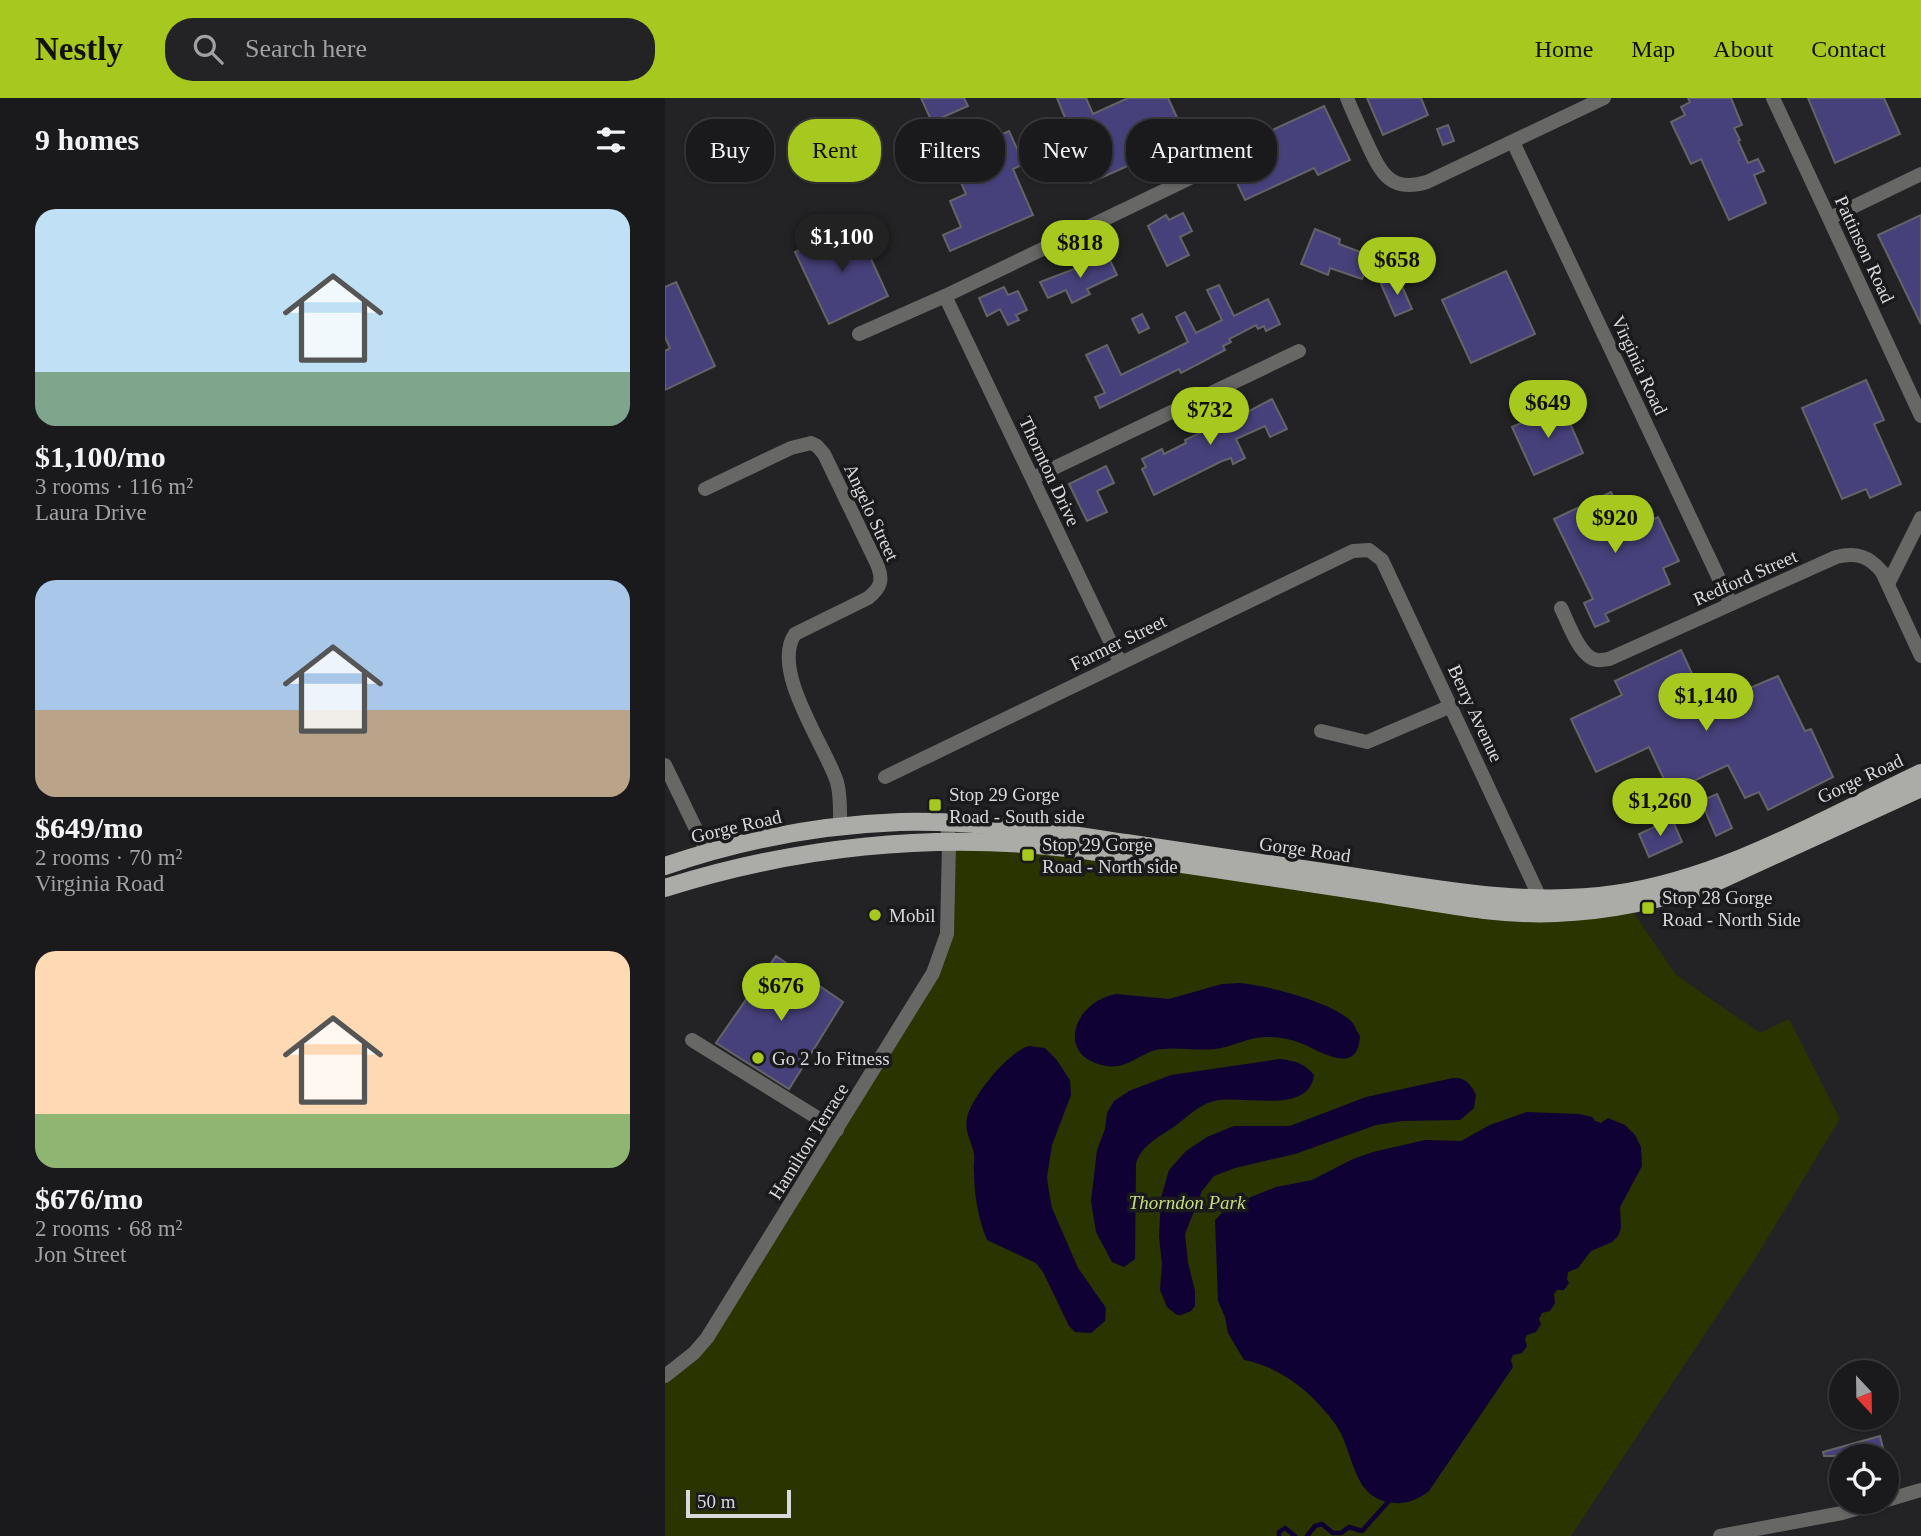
<!DOCTYPE html>
<meta charset="utf-8">
<style>
:root{--surface:#1a1a1c;--page:#232325;--text:#f1f3f6;--muted:#9fa1a3;--line:#38383b;--accent:#a7c81f}
body{margin:0;font-family:"Times New Roman",serif;background:var(--page);color:var(--text);height:100vh;display:flex;flex-direction:column;font-size:26px;white-space:nowrap}
*{box-sizing:border-box;margin:0}
p{font-size:23px;color:var(--muted)}
.icon{flex:none;width:38px;height:38px;fill:none;stroke:currentColor;stroke-width:2;stroke-linecap:round;stroke-linejoin:round}
.map{position:relative;flex:1;overflow:hidden}
.side{display:flex;flex-direction:column;background:var(--surface);width:665px}
.side>*{flex:none}
.banner{position:absolute;left:21px;top:21px;width:665px;height:63px;display:flex;gap:14px}
.needle{width:46px;rotate:158deg}
.fabs{position:absolute;left:1164px;top:1262px;display:grid;gap:14px}
.fabs a{display:grid;place-items:center;width:70px;height:70px;border-radius:50%;background:var(--surface);box-shadow:0 2px 5px #0004,0 0 0 2px var(--line);font-size:35px}
.scale{position:absolute;left:21px;bottom:18px;width:105px;box-sizing:border-box;padding-left:7px;border:4px solid #d9d9db;border-top:0;font-size:19px;line-height:24px;white-space:nowrap;color:#d9d9db;-webkit-text-stroke:5px #1a1a1c;paint-order:stroke}
.price{position:absolute;translate:-50% -60px;padding:0 16px;border-radius:24px;background:var(--accent);color:#111;font-size:23px;line-height:46px;filter:drop-shadow(0 2px 4px #0008)}
.price::after{content:'';position:absolute;left:50%;top:42px;width:21px;height:16px;margin-left:-10px;background:inherit;clip-path:polygon(0 0,100% 0,50% 100%)}
.price.selected{background:#222;color:#fff}
ul{padding:0;list-style:none}
li{display:grid;align-content:center;gap:14px;height:371px;padding:0 35px}
li span{display:grid;place-items:center;height:217px;border-radius:21px;color:#555}
li>.icon{margin-inline-start:auto}
span .icon{width:126px;height:126px;fill:#fffc;stroke-width:1}
li b{font-size:30px}
h2{display:flex;justify-content:space-between;align-items:center;height:84px;padding:0 35px;font-size:30px}
.pill{padding:0 24px;border-radius:28px;background:var(--surface);box-shadow:0 2px 5px #0004,0 0 0 2px var(--line);font-size:24px;line-height:63px}
.pill.selected{background:var(--accent);color:#111}
header{display:flex;align-items:center;gap:42px;box-sizing:border-box;height:98px;padding:0 35px;background:var(--accent);color:#111}
header strong{font-size:33px}
nav{display:flex;gap:38px;margin-inline-start:auto;font-size:24px}
.search{width:490px;height:63px;background:var(--page);display:flex;align-items:center;gap:18px;box-sizing:border-box;padding:0 24px;border-radius:28px;color:var(--muted);font-size:26px}
main{display:flex;flex:1;min-height:0}
.map>svg:first-child{display:block}
.green{fill:#293400}
.water{fill:#100134}
.lines{fill:none;stroke-linecap:round;stroke-linejoin:round}
.stream{stroke:#100134;stroke-width:4.5}
.building{fill:#47417b;stroke:#646468;stroke-width:2}
.minor{stroke:#676766;stroke-width:14}
.primary{stroke:#abaca8;stroke-width:18}
.poi-dot{fill:#a7c81f;stroke:#1a1a1c;stroke-width:2.5}
.labels{text-anchor:middle;stroke-width:7;stroke-linejoin:round;paint-order:stroke}
.street-label{font-size:19px;fill:#d9d9db;stroke:#1a1a1c}
.poi-label{font-size:19px;fill:#d9d9db;stroke:#1a1a1c;text-anchor:start}
.park-label{font-size:19px;font-style:italic;fill:#c5de7e;stroke:#1a1a1c}
</style>
<header>
<strong>Nestly</strong>
<div class="search"><svg class="icon" aria-label="search" viewBox="0 0 24 24"><circle cx="10" cy="10" r="6"/><path d="M15 15l6 6"/></svg>Search here</div>
<nav><a>Home</a><a>Map</a><a>About</a><a>Contact</a></nav>
</header>
<main>
<section class="side">
<h2>9 homes<svg class="icon" aria-label="filters" viewBox="0 0 24 24"><path d="M4 7h16M4 17h16"/><circle cx="9" cy="7" r="2"/><circle cx="15" cy="17" r="2"/></svg></h2>
<ul>
<li><span style="background:linear-gradient(#bfe0f5 75%,#7fa58c 0)"><svg class="icon" aria-label="home" viewBox="0 0 24 24"><path d="M3 11l9-7 9 7M6 9v11h12V9"/></svg></span><div><b>$1,100/mo</b><p>3 rooms · 116 m²</p><p>Laura Drive</p></div></li>
<li><span style="background:linear-gradient(#a9c7e8 60%,#b9a48a 0)"><svg class="icon" aria-label="home" viewBox="0 0 24 24"><path d="M3 11l9-7 9 7M6 9v11h12V9"/></svg></span><div><b>$649/mo</b><p>2 rooms · 70 m²</p><p>Virginia Road</p></div></li>
<li><span style="background:linear-gradient(#ffd9b3 75%,#8fb573 0)"><svg class="icon" aria-label="home" viewBox="0 0 24 24"><path d="M3 11l9-7 9 7M6 9v11h12V9"/></svg></span><div><b>$676/mo</b><p>2 rooms · 68 m²</p><p>Jon Street</p></div></li>
</ul>
</section>
<div class="map">
<svg width="1256" height="1438" viewBox="0 0 1256 1438">
<rect width="100%" height="100%" fill="#232326"/>
<polygon class="green" points="284,746 964,808 1011,877 1095,935 1124,921 1175,1021 1091,1159 906,1438 0,1438 0,1278 29,1255 275,858"/>
<g class="water">
<path d="M574 885C601 887 668 904 687 924 690 928 692 934 695 938 693 979 655 953 638 946 626 941 614 939 601 939 583 939 568 949 550 951 532 953 514 949 497 951 478 952 463 972 442 968 390 960 407 904 451 896L504 901 557 886Z"/>
<path d="M364 948 380 950 391 961 405 982 406 997 387 1047 382 1079 384 1094 387 1110 413 1170 441 1210 440 1223 426 1235 410 1234 404 1228 378 1174 371 1165 322 1142C313 1120 309 1096 309 1073 308 1067 310 1062 309 1056 307 1043 299 1034 302 1020 306 999 344 953 364 948Z"/>
<path d="M615 961C630 963 639 965 649 977 644 1018 577 996 549 1003 530 1008 519 1023 504 1032 490 1041 475 1050 471 1066L470 1161 459 1169 447 1164 431 1134 426 1103 432 1052 440 1031 442 1015 449 1003 464 993 506 977Z"/>
<path d="M788 980C800 979 806 986 811 997L809 1010 795 1022 737 1023 711 1027 630 1056 570 1070 549 1078 537 1093 520 1136 523 1165 530 1193V1208L526 1213 516 1217H512L502 1209 495 1192 497 1167 494 1138 496 1100 504 1072 521 1053 542 1039 569 1028H625L701 999Z"/>
<path d="M862 1014 914 1016 927 1019 930 1023 936 1025 943 1020 960 1027 970 1037 976 1049 977 1068 955 1109 956 1130 953 1138 947 1144 926 1153 913 1170 903 1174 902 1181 904 1185 899 1192H892L889 1196 890 1205 885 1213 877 1215 874 1221 876 1226 871 1234 862 1237 860 1241 862 1248 857 1255 848 1257 846 1262 848 1269 764 1393C754 1401 742 1406 729 1405 686 1401 690 1355 671 1327 649 1296 617 1269 579 1262L563 1235 560 1219 553 1203 550 1122 563 1109 574 1104 611 1089 647 1082 688 1061 708 1054 760 1042 796 1043 825 1027Z"/>
</g>
<g class="lines">
<g class="stream">
<polyline points="614,1438 614,1434 620,1430 630,1438"/>
<polyline points="642,1438 650,1428 657,1426 668,1435 676,1435 684,1429 697,1433 723,1404"/>
</g>
</g>
<g class="building">
<polygon points="256,0 299,0 303,8 267,24"/>
<polygon points="392,0 421,0 428,16 463,0 503,0 522,41 425,85 423,80 413,84 390,33 403,27"/>
<polygon points="702,0 756,0 763,17 718,37"/>
<polygon points="1023,0 1066,0 1077,27 1069,30 1075,42 1073,43 1083,65 1093,61 1099,73 1089,77 1101,105 1064,122 1036,61 1026,66 1006,24 1020,17 1016,9 1025,4"/>
<polygon points="1143,0 1219,0 1235,36 1170,65"/>
<polygon points="659,8 685,62 653,77 649,70 580,102 558,55"/>
<polygon points="783,27 789,43 778,47 772,31"/>
<polygon points="344,33 359,66 348,71 368,117 285,153 278,137 296,129 285,103 301,96 285,60"/>
<polygon points="518,115 527,133 515,139 524,157 502,168 483,128 501,117 504,122"/>
<polygon points="1256,117 1256,226 1213,137"/>
<polygon points="190,126 223,198 164,226 130,154"/>
<polygon points="650,131 675,141 674,146 706,158 697,181 665,170 663,177 636,166"/>
<polygon points="443,158 452,177 422,191 425,196 407,205 401,192 383,200 375,184"/>
<polygon points="841,173 870,236 806,265 777,202"/>
<polygon points="733,179 747,211 730,218 716,186"/>
<polygon points="11,184 50,268 0,292 0,253 5,250 0,239 0,189"/>
<polygon points="554,187 569,218 603,201 615,226 601,233 599,228 593,231 591,227 564,241 566,244 558,248 560,252 516,275 514,271 435,310 430,299 440,295 421,257 442,247 456,277 499,256 523,244 511,219 520,214 531,235 557,222 542,192"/>
<polygon points="339,189 343,197 353,193 362,212 351,217 354,222 343,227 335,211 322,218 314,200"/>
<polygon points="477,216 484,230 474,235 467,221"/>
<polygon points="1201,282 1219,322 1209,326 1236,386 1205,400 1201,391 1177,401 1137,310"/>
<polygon points="607,301 622,331 605,339 600,328 571,341 580,360 568,366 566,360 557,363 489,397 477,371 481,369 477,361 497,351 499,356 521,345 520,342 535,335 533,330 570,313 573,319"/>
<polygon points="897,307 918,355 869,377 847,329"/>
<polygon points="441,368 449,385 432,393 442,414 422,423 404,386"/>
<polygon points="946,394 964,433 993,419 1014,463 998,470 1005,486 940,516 944,523 930,529 919,505 928,501 889,421"/>
<polygon points="1016,552 1042,608 1113,578 1140,633 1146,631 1168,679 1103,712 1094,694 1080,700 1063,667 1005,694 984,649 931,674 906,621 957,597 950,583"/>
<polygon points="1052,696 1067,730 1051,738 1036,703"/>
<polygon points="1007,721 1017,744 984,759 974,736"/>
<polygon points="111,858 178,904 124,991 51,945"/>
<polygon points="1215,1338 1220,1358 1159,1358 1158,1354"/>
</g>
<g class="lines">
<g class="minor">
<path d="M682 0C688 15 695 30 702 45 716 75 725 95 762 84L939 0"/>
<polyline points="1108,0 1256,318"/>
<polyline points="848,44 1066,506"/>
<polyline points="1165,120 1256,76"/>
<polyline points="280,198 455,564"/>
<polyline points="194,236 280,198 548,69"/>
<polyline points="368,380 634,253"/>
<path d="M40 391 126 350 146 345 152 348 159 356 212 466C218 481 217 489 203 500L130 536C105 572 161 649 172 684 176 699 175 713 175 728"/>
<polyline points="1223,486 1256,420"/>
<path d="M896 510C903 524 915 560 932 562 936 563 940 561 944 561L1171 459C1191 454 1204 458 1217 474L1256 558"/>
<polyline points="656,633 702,644 786,608"/>
<polyline points="0,667 42,754"/>
<polyline points="220,679 688,453 704,452 717,462 875,800"/>
<polyline points="27,942 172,1032"/>
<polyline points="0,1278 29,1255 42,1240 268,875 282,836 284,746 282,725"/>
<polyline points="1222,1402 1256,1392"/>
<polyline points="1055,1438 1177,1415 1215,1404"/>
</g>
<g class="primary">
<path d="M0 768C75 742 156 727 235 724 311 722 386 734 461 745 536 756 611 767 685 778 772 791 862 809 950 796 1057 781 1159 721 1256 675"/>
<path d="M0 790C129 749 268 734 402 750 505 763 607 780 710 795 769 804 831 818 891 815 947 813 1000 801 1053 783L1256 690"/>
</g>
</g>
<g class="poi-dot">
<rect x="263" y="700" width="14" height="14" rx="3.5"/>
<rect x="356" y="750" width="14" height="14" rx="3.5"/>
<rect x="976" y="803" width="14" height="14" rx="3.5"/>
<circle cx="210" cy="817" r="7"/>
<circle cx="93" cy="960" r="7"/>
</g>
<g class="labels">
<g class="street-label">
<text transform="translate(1200 151) rotate(65)" y="7">Pattinson Road</text>
<text transform="translate(975 267) rotate(65)" y="7">Virginia Road</text>
<text transform="translate(385 373) rotate(65)" y="7">Thornton Drive</text>
<text transform="translate(207 414) rotate(65)" y="7">Angelo Street</text>
<text transform="translate(1080 479) rotate(-24)" y="7">Redford Street</text>
<text transform="translate(453 544) rotate(-26)" y="7">Farmer Street</text>
<text transform="translate(811 615) rotate(65)" y="7">Berry Avenue</text>
<text transform="translate(1195 680) rotate(-25)" y="7">Gorge Road</text>
<text transform="translate(71 728) rotate(-13)" y="7">Gorge Road</text>
<text transform="translate(640 751) rotate(8)" y="7">Gorge Road</text>
<text transform="translate(143 1043) rotate(-58)" y="7">Hamilton Terrace</text>
</g>
<g class="poi-label">
<text x="284" y="703">Stop 29 Gorge<tspan x="284" dy="22">Road - South side</tspan></text>
<text x="377" y="753">Stop 29 Gorge<tspan x="377" dy="22">Road - North side</tspan></text>
<text x="997" y="806">Stop 28 Gorge<tspan x="997" dy="22">Road - North Side</tspan></text>
<text x="224" y="824">Mobil</text>
<text x="107" y="967">Go 2 Jo Fitness</text>
</g>
<g class="park-label">
<text x="522" y="1111">Thorndon Park</text>
</g>
</g>
</svg>
<div class="fabs">
<a><svg class="needle" viewBox="-14 -14 28 28"><path d="M0-13l5 13h-10z" fill="#e53935"/><path d="M0 13l5-13h-10z" fill="#9fa1a3"/></svg></a>
<a><svg class="icon" aria-label="locate" viewBox="0 0 24 24"><circle cx="12" cy="12" r="6"/><path d="M12 2v4M12 18v4M2 12h4M18 12h4"/></svg></a>
</div>
<div class="scale">50 m</div>
<b class="price selected" style="left:177px;top:176px">$1,100</b>
<b class="price" style="left:415px;top:182px">$818</b>
<b class="price" style="left:732px;top:199px">$658</b>
<b class="price" style="left:883px;top:342px">$649</b>
<b class="price" style="left:545px;top:349px">$732</b>
<b class="price" style="left:950px;top:457px">$920</b>
<b class="price" style="left:1041px;top:635px">$1,140</b>
<b class="price" style="left:995px;top:740px">$1,260</b>
<b class="price" style="left:116px;top:925px">$676</b>
<div class="banner">
<a class="pill">Buy</a>
<a class="pill selected">Rent</a>
<a class="pill">Filters</a>
<a class="pill">New</a>
<a class="pill">Apartment</a>
</div>
</div>
</main>
